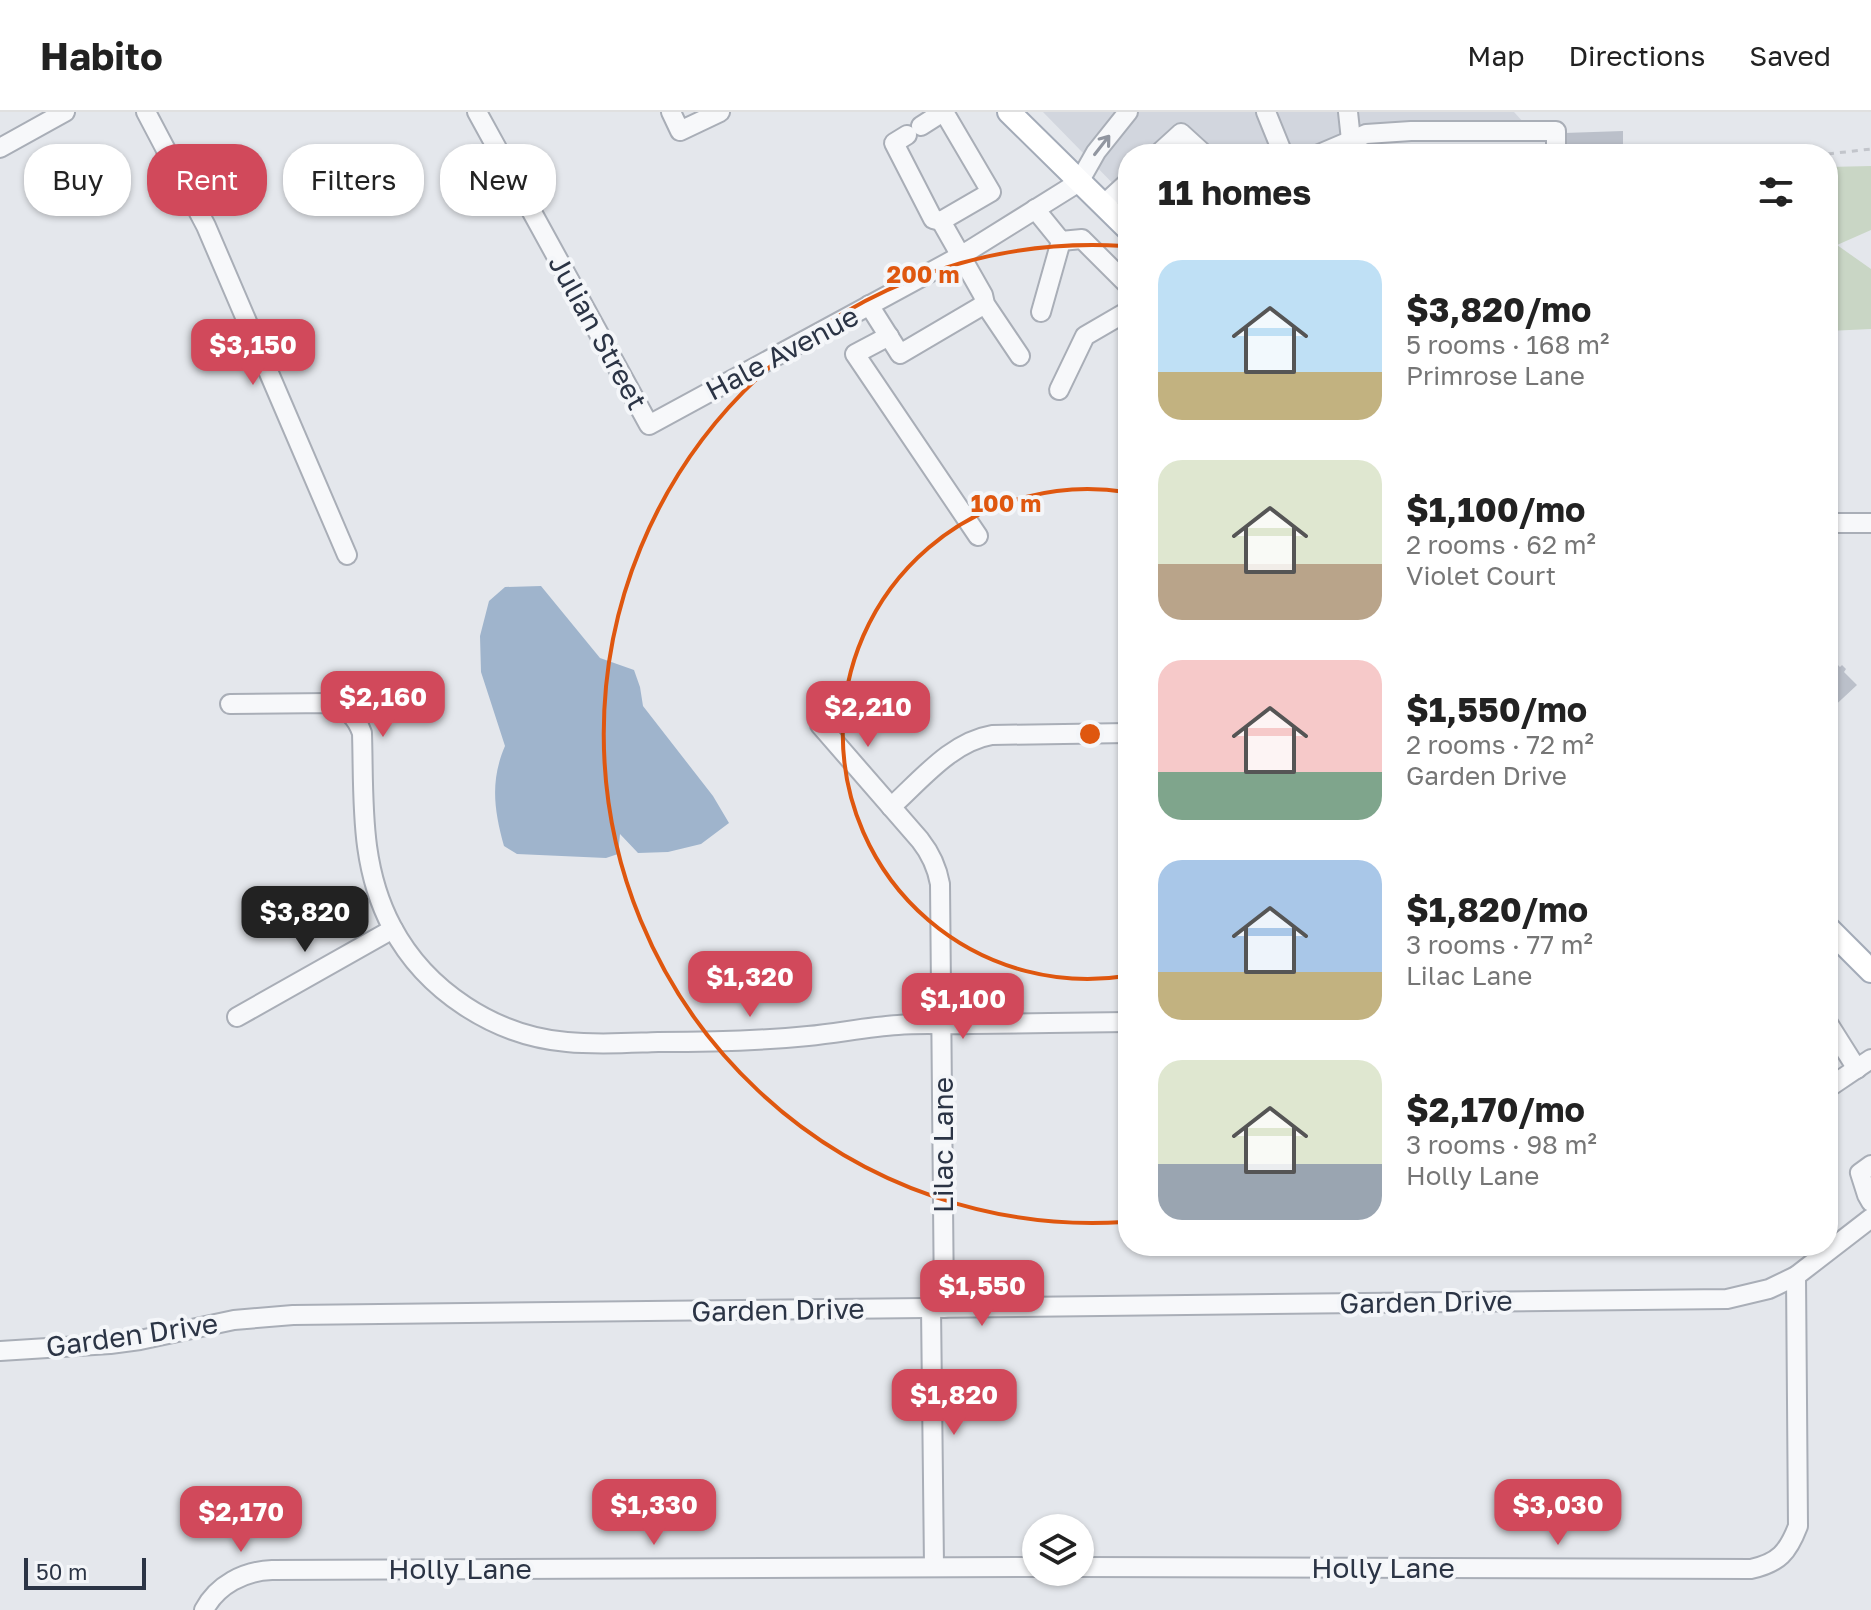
<!DOCTYPE html>
<meta charset="utf-8">
<style>
:root{--surface:#fff;--page:#f6f6f6;--text:#222;--muted:#767676;--line:#e0e0e0;--accent:#d1495b}
body{margin:0;font-family:"Golos Text",sans-serif;background:var(--page);color:var(--text);height:100vh;display:flex;flex-direction:column;font-size:30px;white-space:nowrap}
*{box-sizing:border-box;margin:0}
p{font-size:26px;color:var(--muted)}
.icon{flex:none;width:44px;height:44px;fill:none;stroke:currentColor;stroke-width:2;stroke-linecap:round;stroke-linejoin:round}
.map{position:relative;flex:1;overflow:hidden}
.details{position:absolute;left:1118px;top:32px;width:720px;height:1112px;display:flex;flex-direction:column;background:var(--surface);border-radius:32px;box-shadow:0 2px 6px #0004}
.details>*{flex:none}
.banner{position:absolute;left:24px;top:32px;width:760px;height:72px;display:flex;gap:16px}
.fabs{position:absolute;left:1022px;top:1402px;display:grid;gap:16px}
.fabs a{display:grid;place-items:center;width:72px;height:72px;border-radius:50%;background:var(--surface);box-shadow:0 2px 6px #0004;font-size:40px}
.scale{position:absolute;left:24px;bottom:20px;width:122px;box-sizing:border-box;padding-left:8px;border:4px solid #2b3445;border-top:0;font-size:22px;line-height:28px;white-space:nowrap;color:#2b3445;-webkit-text-stroke:6px #f4f6f9;paint-order:stroke}
.price{position:absolute;translate:-50% -68px;padding:0 18px;border-radius:16px;background:var(--accent);color:#fff;font-size:26px;line-height:52px;filter:drop-shadow(0 2px 4px #0008)}
.price::after{content:'';position:absolute;left:50%;top:48px;width:24px;height:18px;margin-left:-12px;background:inherit;clip-path:polygon(0 0,100% 0,50% 100%)}
.price.selected{background:#222;color:#fff}
ul{padding:0;list-style:none}
li{display:flex;align-items:center;gap:24px;height:200px;padding:0 40px}
li span{display:grid;place-items:center;flex:none;width:224px;height:160px;border-radius:24px;color:#555}
li>.icon{margin-inline-start:auto}
span .icon{width:96px;height:96px;fill:#fffc;stroke-width:1}
li b{font-size:34px}
h2{display:flex;justify-content:space-between;align-items:center;height:96px;padding:0 40px;font-size:34px}
.chip{padding:0 28px;border-radius:32px;background:var(--surface);box-shadow:0 2px 6px #0004;font-size:28px;line-height:72px}
.chip.selected{background:var(--accent);color:#fff}
header{display:flex;align-items:center;gap:48px;box-sizing:border-box;height:112px;padding:0 40px;background:var(--surface);border-bottom:2px solid var(--line)}
header strong{font-size:38px}
nav{display:flex;gap:44px;margin-inline-start:auto;font-size:28px}
.map>svg:first-child{display:block}
.built{fill:#d2d6de}
.green{fill:#c9d6c5}
.water{fill:#9fb4cc}
.building{fill:#bbc0ca}
.lines{fill:none;stroke-linecap:round;stroke-linejoin:round}
.minor-casing{stroke:#a9aeb7;stroke-width:22}
.major-casing{stroke:#a3abb8;stroke-width:26}
.path{stroke:#c2c5cb;stroke-width:3;stroke-dasharray:6 6;stroke-linecap:butt}
.minor{stroke:#f7f8fa;stroke-width:18}
.major{stroke:#fff;stroke-width:22}
.oneway{stroke:#9196a0}
.ring{fill:none;stroke:#df570f;stroke-width:4}
.labels{text-anchor:middle;stroke-width:8;stroke-linejoin:round;paint-order:stroke}
.street-label{font-size:28px;fill:#2b3445;stroke:#f4f6f9}
.centre{fill:#df570f;stroke:#f4f6f9;stroke-width:4}
.ring-label{font-size:24px;text-anchor:middle;font-weight:bold;fill:#df570f;stroke:#f4f6f9;stroke-width:8;stroke-linejoin:round;paint-order:stroke}
</style>
<header>
<strong>Habito</strong>
<nav><a>Map</a><a>Directions</a><a>Saved</a></nav>
</header>
<div class="map">
<svg width="1871" height="1498" viewBox="0 0 1871 1498">
<rect width="100%" height="100%" fill="#e4e7ec"/>
<polygon class="built" points="1043,0 1514,0 1524,11 1351,18 1296,42 1128,42 1128,87"/>
<polygon class="green" points="1871,54 1871,118 1837,133 1871,157 1871,217 1828,219 1828,55"/>
<path class="water" d="M541 474 600 546 634 558 640 575 643 594 713 684 729 711 701 732 668 740 638 741 620 722 618 742 606 746 517 742 504 734C494 698 490 669 505 634L481 560 480 524 489 489 505 475Z"/>
<g class="building">
<polygon points="1623,19 1623,42 1566,42 1564,21"/>
<polygon points="1828,543 1840,555 1842,553 1846,557 1844,560 1857,573 1828,600"/>
</g>
<g class="lines">
<g class="minor-casing">
<g id="minor">
<polyline points="146,0 206,114 347,443"/>
<polyline points="477,0 649,313 962,143 1079,70 1096,40 1128,0"/>
<polyline points="671,0 680,19 720,0"/>
<polyline points="944,0 991,80 941,109 983,183 985,192 1020,244"/>
<polyline points="1266,0 1283,42"/>
<polyline points="1348,0 1351,28 1363,42"/>
<polyline points="921,14 943,0"/>
<polyline points="907,23 894,31 933,107 941,109"/>
<polyline points="0,36 65,0"/>
<polyline points="1158,42 1181,21 1204,42"/>
<polyline points="1319,42 1366,22 1411,19 1556,19 1556,42"/>
<polyline points="1103,93 1128,70"/>
<polyline points="1035,97 1061,129 1082,127 1125,170 1128,167"/>
<polyline points="869,193 900,242 985,192"/>
<polyline points="1041,200 1061,129"/>
<polyline points="889,224 855,242 978,424"/>
<polyline points="1059,278 1085,224 1128,199"/>
<polyline points="1828,411 1871,411"/>
<path d="M820 588V613L920 728C931 742 937 755 940 772L944 1196"/>
<path d="M230 592 331 591C347 597 356 604 362 621 364 688 359 753 392 815 426 879 495 924 567 930 597 933 627 931 658 930 708 930 758 929 808 924 838 921 868 915 898 913 922 911 947 913 971 912 1023 911 1076 911 1128 910"/>
<path d="M891 695C921 668 951 630 992 623L1128 621"/>
<polyline points="237,905 393,817"/>
<polyline points="1828,911 1857,957"/>
<polyline points="1828,976 1871,947"/>
<polyline points="1871,1053 1860,1061 1867,1083 1871,1090"/>
<polyline points="931,1196 934,1454"/>
<polyline points="0,1239 110,1232 140,1228 234,1208 293,1203 1727,1187 1769,1177 1796,1164 1871,1106"/>
<path d="M1080 1455 1751 1457C1779 1451 1788 1440 1798 1414L1796 1164"/>
<path d="M204 1498C217 1473 244 1459 272 1458L1036 1455"/>
</g>
</g>
<g class="major-casing">
<g id="major">
<polyline points="1009,0 1128,117"/>
<polyline points="1828,816 1871,859"/>
</g>
</g>
<g class="path">
<path d="M1668 42C1692 30 1768 40 1797 42"/>
<polyline points="1828,42 1871,37"/>
</g>
<use href="#minor" class="minor"/>
<use href="#major" class="major"/>
</g>
<defs><path id="oneway-shaft" d="M-6 0H5M1.5-3L5.5 0L1.5 3" fill="none" stroke-width="1.6" stroke-linecap="round" stroke-linejoin="round" transform="scale(2)"/></defs>
<use class="oneway" href="#oneway-shaft" transform="translate(1102 33) rotate(-52)"/>
<g class="ring">
<path d="M1126 864A245 245 0 1 1 1126 380"/>
<path d="M1124 1110A489 489 0 1 1 1124 134"/>
</g>
<g class="labels">
<g class="street-label">
<text transform="translate(598 220) rotate(61)" y="10">Julian Street</text>
<text transform="translate(782 241) rotate(-28)" y="10">Hale Avenue</text>
<text transform="translate(943 1033) rotate(-90)" y="10">Lilac Lane</text>
<text transform="translate(1426 1190) rotate(-1)" y="10">Garden Drive</text>
<text transform="translate(778 1198) rotate(-1)" y="10">Garden Drive</text>
<text transform="translate(132 1223) rotate(-8)" y="10">Garden Drive</text>
<text x="1383" y="1466">Holly Lane</text>
<text x="460" y="1467">Holly Lane</text>
</g>
</g>
<circle cx="1090" cy="622" r="12" class="centre"/>
<g class="ring-label">
<text x="923" y="171">200 m</text>
<text x="1006" y="400">100 m</text>
</g>
</svg>
<div class="fabs">
<a><svg class="icon" aria-label="layers" viewBox="0 0 24 24"><path d="M12 4l9 5-9 5-9-5zM3 14l9 5 9-5"/></svg></a>
</div>
<div class="scale">50 m</div>
<b class="price" style="left:253px;top:275px">$3,150</b>
<b class="price" style="left:383px;top:627px">$2,160</b>
<b class="price" style="left:868px;top:637px">$2,210</b>
<b class="price selected" style="left:305px;top:842px">$3,820</b>
<b class="price" style="left:750px;top:907px">$1,320</b>
<b class="price" style="left:963px;top:929px">$1,100</b>
<b class="price" style="left:982px;top:1216px">$1,550</b>
<b class="price" style="left:954px;top:1325px">$1,820</b>
<b class="price" style="left:654px;top:1435px">$1,330</b>
<b class="price" style="left:1558px;top:1435px">$3,030</b>
<b class="price" style="left:241px;top:1442px">$2,170</b>
<div class="banner">
<a class="chip">Buy</a>
<a class="chip selected">Rent</a>
<a class="chip">Filters</a>
<a class="chip">New</a>
</div>
<section class="details">
<h2>11 homes<svg class="icon" aria-label="filters" viewBox="0 0 24 24"><path d="M4 7h16M4 17h16"/><circle cx="9" cy="7" r="2"/><circle cx="15" cy="17" r="2"/></svg></h2>
<ul>
<li><span style="background:linear-gradient(#bfe0f5 70%,#c2b280 0)"><svg class="icon" aria-label="home" viewBox="0 0 24 24"><path d="M3 11l9-7 9 7M6 9v11h12V9"/></svg></span><div><b>$3,820/mo</b><p>5 rooms · 168 m²</p><p>Primrose Lane</p></div></li>
<li><span style="background:linear-gradient(#dfe7d0 65%,#b9a48a 0)"><svg class="icon" aria-label="home" viewBox="0 0 24 24"><path d="M3 11l9-7 9 7M6 9v11h12V9"/></svg></span><div><b>$1,100/mo</b><p>2 rooms · 62 m²</p><p>Violet Court</p></div></li>
<li><span style="background:linear-gradient(#f6c9c9 70%,#7fa58c 0)"><svg class="icon" aria-label="home" viewBox="0 0 24 24"><path d="M3 11l9-7 9 7M6 9v11h12V9"/></svg></span><div><b>$1,550/mo</b><p>2 rooms · 72 m²</p><p>Garden Drive</p></div></li>
<li><span style="background:linear-gradient(#a9c7e8 70%,#c2b280 0)"><svg class="icon" aria-label="home" viewBox="0 0 24 24"><path d="M3 11l9-7 9 7M6 9v11h12V9"/></svg></span><div><b>$1,820/mo</b><p>3 rooms · 77 m²</p><p>Lilac Lane</p></div></li>
<li><span style="background:linear-gradient(#dfe7d0 65%,#9aa5b1 0)"><svg class="icon" aria-label="home" viewBox="0 0 24 24"><path d="M3 11l9-7 9 7M6 9v11h12V9"/></svg></span><div><b>$2,170/mo</b><p>3 rooms · 98 m²</p><p>Holly Lane</p></div></li>
</ul>
</section>
</div>
